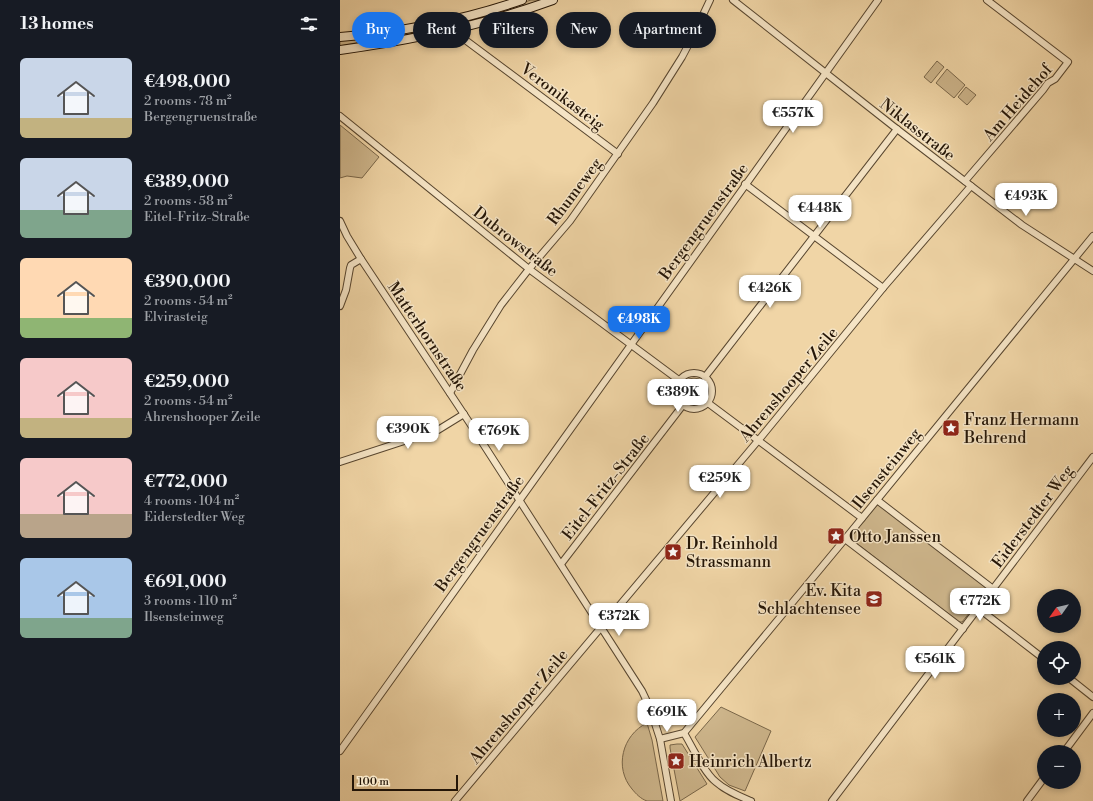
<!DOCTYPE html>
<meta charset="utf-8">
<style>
:root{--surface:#171b24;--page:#20242c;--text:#f1f3f6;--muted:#9ea1a6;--accent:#1a73e8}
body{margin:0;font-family:"Libre Bodoni",serif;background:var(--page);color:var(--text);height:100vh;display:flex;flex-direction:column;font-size:15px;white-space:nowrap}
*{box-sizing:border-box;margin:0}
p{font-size:13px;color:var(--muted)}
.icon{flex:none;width:22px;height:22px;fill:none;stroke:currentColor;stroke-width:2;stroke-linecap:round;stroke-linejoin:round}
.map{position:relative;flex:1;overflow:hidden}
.panel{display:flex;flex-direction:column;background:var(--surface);width:340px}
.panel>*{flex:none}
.banner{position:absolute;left:12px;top:12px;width:380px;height:36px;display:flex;gap:8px}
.needle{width:26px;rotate:236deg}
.tools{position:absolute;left:697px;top:589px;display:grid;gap:8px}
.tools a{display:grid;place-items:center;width:44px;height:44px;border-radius:50%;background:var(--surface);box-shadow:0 2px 6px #0003;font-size:20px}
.scale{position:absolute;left:12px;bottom:10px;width:106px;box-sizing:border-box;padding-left:4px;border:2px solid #251607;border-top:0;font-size:11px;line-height:14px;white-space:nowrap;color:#251607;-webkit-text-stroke:3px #f5e4c5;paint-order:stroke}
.price{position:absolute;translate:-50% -34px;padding:0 9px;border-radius:8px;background:#fff;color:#222;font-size:13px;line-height:26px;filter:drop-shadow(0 1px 2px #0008)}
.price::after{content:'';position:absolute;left:50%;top:24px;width:12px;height:9px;margin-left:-6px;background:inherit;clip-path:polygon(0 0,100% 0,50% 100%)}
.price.current{background:var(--accent);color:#fff}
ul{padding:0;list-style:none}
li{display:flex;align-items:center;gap:12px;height:100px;padding:0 20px}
li span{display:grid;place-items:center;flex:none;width:112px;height:80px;border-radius:6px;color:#555}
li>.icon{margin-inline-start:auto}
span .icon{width:48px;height:48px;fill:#fffc;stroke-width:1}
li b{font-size:17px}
h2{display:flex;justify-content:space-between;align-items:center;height:48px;padding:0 20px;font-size:17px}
.chip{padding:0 14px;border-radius:18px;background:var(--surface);box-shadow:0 2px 6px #0003;font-size:14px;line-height:36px}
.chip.current{background:var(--accent);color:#fff}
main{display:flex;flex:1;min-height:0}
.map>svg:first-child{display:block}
.green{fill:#cdb58b;stroke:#796649}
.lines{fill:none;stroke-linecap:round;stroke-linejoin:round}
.minor-casing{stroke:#58462f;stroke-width:8}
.secondary-casing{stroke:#251607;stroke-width:10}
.minor{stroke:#f5e4c5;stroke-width:6}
.secondary{stroke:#f5e4c5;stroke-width:8}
.labels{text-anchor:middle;stroke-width:3;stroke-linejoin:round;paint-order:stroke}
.street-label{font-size:16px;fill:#251607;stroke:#f5e4c5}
.poi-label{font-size:16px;fill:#251607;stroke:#f5e4c5;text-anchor:start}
</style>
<main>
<section class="panel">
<h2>13 homes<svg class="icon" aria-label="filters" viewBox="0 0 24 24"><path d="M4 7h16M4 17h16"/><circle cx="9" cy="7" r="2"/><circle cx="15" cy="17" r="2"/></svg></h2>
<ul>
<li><span style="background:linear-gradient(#c9d6e8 75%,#c2b280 0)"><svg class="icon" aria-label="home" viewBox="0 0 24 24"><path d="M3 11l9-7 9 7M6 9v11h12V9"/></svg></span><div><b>€498,000</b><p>2 rooms · 78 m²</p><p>Bergengruenstraße</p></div></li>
<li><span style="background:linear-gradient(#c9d6e8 65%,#7fa58c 0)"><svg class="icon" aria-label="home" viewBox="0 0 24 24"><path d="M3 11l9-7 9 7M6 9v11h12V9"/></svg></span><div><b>€389,000</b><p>2 rooms · 58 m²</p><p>Eitel-Fritz-Straße</p></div></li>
<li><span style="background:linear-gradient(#ffd9b3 75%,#8fb573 0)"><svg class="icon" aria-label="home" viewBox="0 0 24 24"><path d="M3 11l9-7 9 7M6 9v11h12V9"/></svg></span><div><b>€390,000</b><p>2 rooms · 54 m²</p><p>Elvirasteig</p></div></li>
<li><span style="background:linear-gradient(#f6c9c9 75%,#c2b280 0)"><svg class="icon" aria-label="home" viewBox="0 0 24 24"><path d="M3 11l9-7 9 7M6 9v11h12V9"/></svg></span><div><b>€259,000</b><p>2 rooms · 54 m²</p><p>Ahrenshooper Zeile</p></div></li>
<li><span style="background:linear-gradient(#f6c9c9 70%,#b9a48a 0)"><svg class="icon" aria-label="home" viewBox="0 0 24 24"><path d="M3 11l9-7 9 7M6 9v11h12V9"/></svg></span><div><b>€772,000</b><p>4 rooms · 104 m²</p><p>Eiderstedter Weg</p></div></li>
<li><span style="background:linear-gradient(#a9c7e8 75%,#7fa58c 0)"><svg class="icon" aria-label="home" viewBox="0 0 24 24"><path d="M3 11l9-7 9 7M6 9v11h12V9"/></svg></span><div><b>€691,000</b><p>3 rooms · 110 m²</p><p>Ilsensteinweg</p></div></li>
</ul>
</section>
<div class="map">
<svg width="753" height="801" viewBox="0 0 753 801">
<rect width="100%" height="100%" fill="#f0d5a6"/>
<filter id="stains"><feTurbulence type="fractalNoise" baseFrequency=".005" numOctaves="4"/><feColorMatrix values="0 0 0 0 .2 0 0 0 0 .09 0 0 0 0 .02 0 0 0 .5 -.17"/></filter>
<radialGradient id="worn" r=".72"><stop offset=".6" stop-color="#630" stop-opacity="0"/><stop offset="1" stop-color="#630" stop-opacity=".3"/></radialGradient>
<g class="green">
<polygon points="191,0 203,0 133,22 85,32 0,46 0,40 165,8"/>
<polygon points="597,61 604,67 591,83 584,77"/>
<polygon points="607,69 625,85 614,98 596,83"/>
<polygon points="626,87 636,95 627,105 618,97"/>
<polygon points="0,125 39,157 22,178 7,176 0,178"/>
<circle cx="354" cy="392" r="14"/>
<polygon points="537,505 539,505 645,586 646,592 622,622 619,622 511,539 511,537"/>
<polygon points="381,707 431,731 405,791 389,785 380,777 355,737"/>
<path d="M307 723 312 740 323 801C318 801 312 801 307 801 301 799 296 794 292 789 274 768 282 735 307 723Z"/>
<polygon points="337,744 342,744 367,784 340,801 330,748 330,745"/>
</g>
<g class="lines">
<g class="minor-casing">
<g id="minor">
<polyline points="393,0 553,126 682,225 753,271"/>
<polyline points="120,27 124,39 278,154"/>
<polyline points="0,116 189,269 340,381"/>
<polyline points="625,181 703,90 708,83 715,79 728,62 647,0"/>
<polyline points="405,184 543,288"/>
<polyline points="0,221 7,236 21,259 131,425 302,691 310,708 320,739 331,801"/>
<polyline points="0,306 6,290 10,268 11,265 21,259"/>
<circle cx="354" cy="391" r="18"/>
<polyline points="365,377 557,129"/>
<polyline points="110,393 133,350 161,305 189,269 230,221 313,103 342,57 353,36 370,0"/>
<polyline points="368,403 522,518"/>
<polyline points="0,462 98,430 124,414"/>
<polyline points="537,500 653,589"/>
<polyline points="505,539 623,629"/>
<polyline points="221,564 343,405"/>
<polyline points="638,608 704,659"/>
<polyline points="729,678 753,697"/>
<path d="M344 733C352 746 364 773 376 782 386 791 399 796 411 801"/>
<polyline points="320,739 344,733 505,539 753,236"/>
<polyline points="0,751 538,0"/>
<polyline points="724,752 753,713"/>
<polyline points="115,801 422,436 543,288 631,186"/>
<polyline points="492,801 753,457"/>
<polyline points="687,801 704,778"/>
</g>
</g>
<g class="secondary-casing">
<g id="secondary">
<path d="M0 37C62 32 124 20 182 0"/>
<path d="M0 50C72 40 145 25 213 0"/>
</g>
</g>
<use href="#minor" class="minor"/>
<use href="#secondary" class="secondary"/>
</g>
<defs>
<g id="sight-square" transform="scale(0.9)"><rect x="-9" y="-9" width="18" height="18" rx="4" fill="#8f2418" stroke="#f5e4c5"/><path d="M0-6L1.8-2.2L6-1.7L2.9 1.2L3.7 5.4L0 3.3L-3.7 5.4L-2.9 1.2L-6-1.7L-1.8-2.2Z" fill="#fff"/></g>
<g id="school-square" transform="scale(0.9)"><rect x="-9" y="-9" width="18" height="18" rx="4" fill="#8f2418" stroke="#f5e4c5"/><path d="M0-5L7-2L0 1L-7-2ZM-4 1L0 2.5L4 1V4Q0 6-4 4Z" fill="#fff"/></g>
</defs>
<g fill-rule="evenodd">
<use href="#sight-square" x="611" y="428"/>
<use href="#sight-square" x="496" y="536"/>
<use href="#sight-square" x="333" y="552"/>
<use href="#school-square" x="534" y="599"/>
<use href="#sight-square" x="336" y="761"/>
</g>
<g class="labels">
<g class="street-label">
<text transform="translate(223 96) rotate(37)" y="6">Veronikasteig</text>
<text transform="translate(677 102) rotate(-49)" y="6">Am Heidehof</text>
<text transform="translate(578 129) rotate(38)" y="6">Niklasstraße</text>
<text transform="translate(234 191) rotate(-53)" y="6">Rhumeweg</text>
<text transform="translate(363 221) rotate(-54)" y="6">Bergengruenstraße</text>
<text transform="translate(176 241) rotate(38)" y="6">Dubrowstraße</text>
<text transform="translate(88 336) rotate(56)" y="6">Matterhornstraße</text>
<text transform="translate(448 384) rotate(-50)" y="6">Ahrenshooper Zeile</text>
<text transform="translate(546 468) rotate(-51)" y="6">Ilsensteinweg</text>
<text transform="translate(265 486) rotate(-52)" y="6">Eitel-Fritz-Straße</text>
<text transform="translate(692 516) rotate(-53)" y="6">Eiderstedter Weg</text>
<text transform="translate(139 533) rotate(-54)" y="6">Bergengruenstraße</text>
<text transform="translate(178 706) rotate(-50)" y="6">Ahrenshooper Zeile</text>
</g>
<g class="poi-label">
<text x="624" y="425">Franz Hermann<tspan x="624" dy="18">Behrend</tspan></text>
<text x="509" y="542">Otto Janssen</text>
<text x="346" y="549">Dr. Reinhold<tspan x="346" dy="18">Strassmann</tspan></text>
<text x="521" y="596" text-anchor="end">Ev. Kita<tspan x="521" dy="18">Schlachtensee</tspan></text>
<text x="349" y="767">Heinrich Albertz</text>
</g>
</g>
<rect width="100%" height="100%" filter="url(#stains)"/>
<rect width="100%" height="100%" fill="url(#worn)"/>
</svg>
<div class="tools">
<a><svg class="needle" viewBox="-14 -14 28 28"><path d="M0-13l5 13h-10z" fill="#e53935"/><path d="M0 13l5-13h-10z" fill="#9ea1a6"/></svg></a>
<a><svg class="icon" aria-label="locate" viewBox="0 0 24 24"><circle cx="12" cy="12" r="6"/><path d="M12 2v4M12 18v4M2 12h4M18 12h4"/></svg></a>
<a>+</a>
<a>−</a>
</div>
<div class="scale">100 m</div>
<b class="price" style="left:453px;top:134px">€557K</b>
<b class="price" style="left:686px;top:217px">€493K</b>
<b class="price" style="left:480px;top:229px">€448K</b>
<b class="price" style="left:430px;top:309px">€426K</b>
<b class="price current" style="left:299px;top:340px">€498K</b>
<b class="price" style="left:338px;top:413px">€389K</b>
<b class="price" style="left:68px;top:450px">€390K</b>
<b class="price" style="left:159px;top:452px">€769K</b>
<b class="price" style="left:380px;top:499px">€259K</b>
<b class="price" style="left:640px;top:622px">€772K</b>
<b class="price" style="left:279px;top:637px">€372K</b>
<b class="price" style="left:595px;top:680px">€561K</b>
<b class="price" style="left:327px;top:733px">€691K</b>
<div class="banner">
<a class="chip current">Buy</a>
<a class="chip">Rent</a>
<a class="chip">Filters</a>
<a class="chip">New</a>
<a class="chip">Apartment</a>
</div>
</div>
</main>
